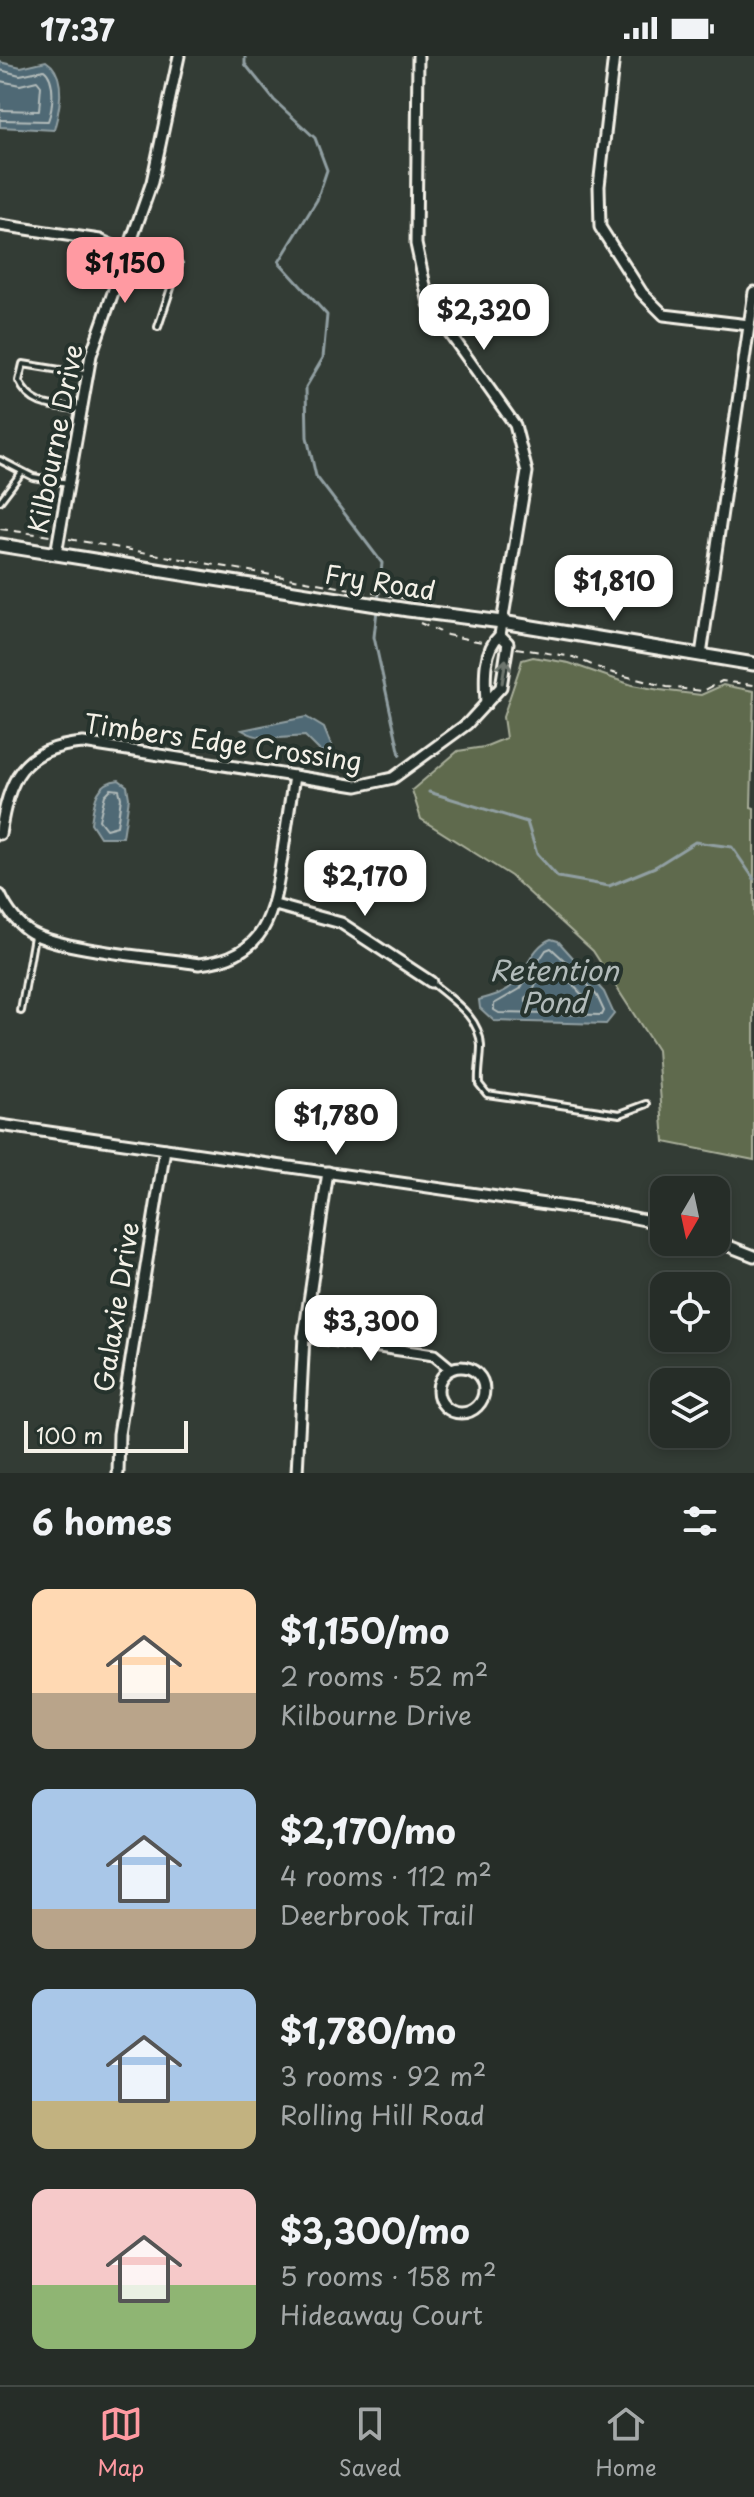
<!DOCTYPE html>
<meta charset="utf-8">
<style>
:root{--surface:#262d28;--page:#2e3530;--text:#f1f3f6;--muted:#a4a8a8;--line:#424945;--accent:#ff9aa2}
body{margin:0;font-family:"Playpen Sans",sans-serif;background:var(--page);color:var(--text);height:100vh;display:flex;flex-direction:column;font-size:30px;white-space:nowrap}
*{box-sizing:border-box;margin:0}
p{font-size:26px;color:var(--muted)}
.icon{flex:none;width:44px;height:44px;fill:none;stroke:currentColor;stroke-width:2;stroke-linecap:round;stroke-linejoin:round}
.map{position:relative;height:1417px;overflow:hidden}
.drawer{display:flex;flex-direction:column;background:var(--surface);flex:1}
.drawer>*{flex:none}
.needle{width:52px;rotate:189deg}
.controls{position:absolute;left:650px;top:1120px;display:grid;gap:16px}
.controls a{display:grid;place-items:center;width:80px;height:80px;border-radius:16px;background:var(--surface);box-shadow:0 4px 12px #0003,0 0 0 2px var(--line);font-size:40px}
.scale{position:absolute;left:24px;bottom:20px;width:164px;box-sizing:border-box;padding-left:8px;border:4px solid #f4f1e8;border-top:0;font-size:22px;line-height:28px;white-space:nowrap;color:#f4f1e8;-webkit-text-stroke:6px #26332d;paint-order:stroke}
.price{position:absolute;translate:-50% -68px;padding:0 18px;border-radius:16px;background:#fff;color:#222;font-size:26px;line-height:52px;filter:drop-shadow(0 2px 4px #0008)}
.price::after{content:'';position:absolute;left:50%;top:48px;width:24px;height:18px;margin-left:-12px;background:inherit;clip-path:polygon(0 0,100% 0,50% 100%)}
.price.active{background:var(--accent);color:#111}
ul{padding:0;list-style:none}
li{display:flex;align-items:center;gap:24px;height:200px;padding:0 32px}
li span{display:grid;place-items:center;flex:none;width:224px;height:160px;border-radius:16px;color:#555}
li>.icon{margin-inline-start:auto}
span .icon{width:96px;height:96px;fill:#fffc;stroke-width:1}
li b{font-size:34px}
h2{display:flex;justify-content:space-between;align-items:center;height:96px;padding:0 32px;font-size:34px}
.status{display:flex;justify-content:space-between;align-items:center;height:56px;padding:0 40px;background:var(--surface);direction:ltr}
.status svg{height:22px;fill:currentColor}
.dock{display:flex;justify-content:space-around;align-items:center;height:112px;border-top:2px solid var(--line);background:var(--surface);font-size:22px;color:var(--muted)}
.dock a{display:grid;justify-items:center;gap:4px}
.dock .active{color:var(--accent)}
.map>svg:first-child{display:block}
.green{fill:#5e6b4d;stroke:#a9ae9a;stroke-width:2}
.water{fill:#4f6974;stroke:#919fa2;stroke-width:2}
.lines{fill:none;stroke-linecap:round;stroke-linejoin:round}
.shore{stroke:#b2bbba;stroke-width:2}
.stream{stroke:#919fa2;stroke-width:3}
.service-casing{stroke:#f4f1e8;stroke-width:10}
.minor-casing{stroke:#f4f1e8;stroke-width:15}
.tertiary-casing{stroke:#f4f1e8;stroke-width:17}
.path{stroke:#f4f1e8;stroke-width:2;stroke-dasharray:8 6;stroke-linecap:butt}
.service{stroke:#26332d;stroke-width:4}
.minor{stroke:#26332d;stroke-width:9}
.tertiary{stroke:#26332d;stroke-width:11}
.oneway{stroke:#6e766e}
.labels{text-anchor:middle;stroke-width:8;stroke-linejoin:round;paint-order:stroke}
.street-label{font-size:26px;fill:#f4f1e8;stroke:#26332d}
.water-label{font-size:28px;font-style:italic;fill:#b2bbba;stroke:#26332d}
</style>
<div class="status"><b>17:37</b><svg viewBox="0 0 49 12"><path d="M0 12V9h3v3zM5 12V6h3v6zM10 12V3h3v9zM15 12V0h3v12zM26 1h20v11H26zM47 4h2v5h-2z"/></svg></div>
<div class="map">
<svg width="754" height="1417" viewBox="0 0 754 1417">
<rect width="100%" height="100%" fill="#333c35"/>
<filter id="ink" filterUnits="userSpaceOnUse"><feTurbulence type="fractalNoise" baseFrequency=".0125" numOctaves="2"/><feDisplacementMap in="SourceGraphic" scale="16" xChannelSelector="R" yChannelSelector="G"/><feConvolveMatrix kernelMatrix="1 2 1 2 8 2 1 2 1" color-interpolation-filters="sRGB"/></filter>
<g filter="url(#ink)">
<polygon class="green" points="533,601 569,607 632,629 660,634 701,639 723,629 754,635 751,751 754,752 754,1104 664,1086 657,994 593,895 511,820 421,763 412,734 458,695 484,691 506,682 503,661 520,611 522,604"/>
<g class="water">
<path d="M46 5C67 18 60 53 54 74L0 71V6L21 11Z"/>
<path d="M306 661 324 672 334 696 320 695 305 680C282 682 262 686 242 674Z"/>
<path d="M119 724 127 730 129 742 123 781H100L91 767C94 747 95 726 119 724Z"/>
<path d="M551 883 558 885 604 936 614 958 606 968 494 965 480 952 479 944C492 940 505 937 514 928 527 914 532 890 551 883Z"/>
</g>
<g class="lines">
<g class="shore">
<path d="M0 14 20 19 44 14C56 23 53 52 48 65L0 64"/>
<polyline points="0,25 20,29 37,25 41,30 39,55 0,54"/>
<polygon points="111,733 119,734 121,742 117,770 106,773 99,764 105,739"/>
<polygon points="551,892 580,919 597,940 604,955 602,959 499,957 494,954 494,948 520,933 546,894"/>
<polygon points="552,907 586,943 586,949 526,946 526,942"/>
</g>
<g class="stream">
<polyline points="245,0 245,8 274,44 315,82 327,114 317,144 279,206 327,259 323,302 306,331 307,381 316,420 382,507 378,547"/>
<polyline points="377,554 374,581 400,699"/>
<polyline points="429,736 527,766 537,798 558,821 609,830 655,811 695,786 732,791 754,823"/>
</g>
<g class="service-casing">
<g id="service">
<polyline points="134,183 176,203 179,208 158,271"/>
<path d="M80 353C54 350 31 352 19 325L23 308 85 318"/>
<polyline points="0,404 33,421 68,427"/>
<polyline points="0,445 22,416"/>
<path d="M432 927C452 944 480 961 481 990 481 1003 478 1015 479 1028L487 1038 620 1058 647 1048"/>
<polyline points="21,955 34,880"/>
</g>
</g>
<g class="minor-casing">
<g id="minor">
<path d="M418 0 416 188 429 248 515 369 527 416 500 579C482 595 485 625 486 648"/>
<polyline points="614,0 599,130 600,171 642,237 664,259 749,269"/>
<polyline points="0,169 100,184 127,196"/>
<polyline points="56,498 91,299 152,126 179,0"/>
<polyline points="701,599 754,236"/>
<path d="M0 778C9 723 21 692 83 687L357 730 393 722 467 668 501 631 508 587 500 579"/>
<path d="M0 839C7 854 18 869 32 877 66 895 157 901 199 908 267 900 273 859 282 801 286 774 290 747 294 720"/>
<polyline points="275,849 341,867 431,926"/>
<polyline points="0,1069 615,1158 664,1168"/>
<polyline points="716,1185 754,1200"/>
<polyline points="304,1280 434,1299 451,1313"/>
<circle cx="461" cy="1334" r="23"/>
<polyline points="118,1417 119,1378 165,1093"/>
<polyline points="297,1417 304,1280 328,1116"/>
</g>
</g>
<g class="tertiary-casing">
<polyline id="tertiary" points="0,489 408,554 502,566 754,608"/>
</g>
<g class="path">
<polyline points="0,473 50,480"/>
<polyline points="69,483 407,543"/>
<polyline points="420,567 447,579 482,586"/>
<polyline points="516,592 573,601 609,616 667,631 703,635 722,625 754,629"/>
</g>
<use href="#service" class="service"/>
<use href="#minor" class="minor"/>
<use href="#tertiary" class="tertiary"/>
</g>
<defs><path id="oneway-shaft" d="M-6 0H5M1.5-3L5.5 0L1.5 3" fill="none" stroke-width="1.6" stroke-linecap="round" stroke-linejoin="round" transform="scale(2)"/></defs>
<use class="oneway" href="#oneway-shaft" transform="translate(504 615) rotate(-81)"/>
</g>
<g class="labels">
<g class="street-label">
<text transform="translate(56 383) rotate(-79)" y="9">Kilbourne Drive</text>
<text transform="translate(380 527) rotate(9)" y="9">Fry Road</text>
<text transform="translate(223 687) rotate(8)" y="9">Timbers Edge Crossing</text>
<text transform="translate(117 1251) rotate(-81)" y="9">Galaxie Drive</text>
</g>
<g class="water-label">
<text x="554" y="925">Retention<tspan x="554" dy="32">Pond</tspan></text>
</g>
</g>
</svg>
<div class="controls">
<a><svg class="needle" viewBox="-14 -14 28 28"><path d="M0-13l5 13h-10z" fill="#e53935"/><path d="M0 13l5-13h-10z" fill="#a4a8a8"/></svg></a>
<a><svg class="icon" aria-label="locate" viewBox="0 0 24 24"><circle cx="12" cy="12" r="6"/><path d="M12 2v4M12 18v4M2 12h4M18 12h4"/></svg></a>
<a><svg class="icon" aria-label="layers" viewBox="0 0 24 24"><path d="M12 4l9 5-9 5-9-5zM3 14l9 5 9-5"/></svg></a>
</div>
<div class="scale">100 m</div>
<b class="price active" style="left:125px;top:249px">$1,150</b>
<b class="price" style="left:484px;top:296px">$2,320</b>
<b class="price" style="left:614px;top:567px">$1,810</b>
<b class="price" style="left:365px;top:862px">$2,170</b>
<b class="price" style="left:336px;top:1101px">$1,780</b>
<b class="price" style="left:371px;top:1307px">$3,300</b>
</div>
<section class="drawer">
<h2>6 homes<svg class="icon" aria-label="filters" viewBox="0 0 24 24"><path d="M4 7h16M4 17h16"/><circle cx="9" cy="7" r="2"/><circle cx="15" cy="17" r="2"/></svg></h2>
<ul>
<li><span style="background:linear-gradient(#ffd9b3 65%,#b9a48a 0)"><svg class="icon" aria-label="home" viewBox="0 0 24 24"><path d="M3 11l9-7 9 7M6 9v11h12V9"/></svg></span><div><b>$1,150/mo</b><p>2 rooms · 52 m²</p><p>Kilbourne Drive</p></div></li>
<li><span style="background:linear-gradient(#a9c7e8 75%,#b9a48a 0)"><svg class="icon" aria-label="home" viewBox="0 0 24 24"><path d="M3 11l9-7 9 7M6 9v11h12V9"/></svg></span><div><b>$2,170/mo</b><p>4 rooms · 112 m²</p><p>Deerbrook Trail</p></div></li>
<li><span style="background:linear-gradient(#a9c7e8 70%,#c2b280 0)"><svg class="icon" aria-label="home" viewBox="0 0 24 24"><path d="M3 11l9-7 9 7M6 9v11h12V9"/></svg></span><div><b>$1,780/mo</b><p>3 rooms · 92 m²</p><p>Rolling Hill Road</p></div></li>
<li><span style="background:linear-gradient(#f6c9c9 60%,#8fb573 0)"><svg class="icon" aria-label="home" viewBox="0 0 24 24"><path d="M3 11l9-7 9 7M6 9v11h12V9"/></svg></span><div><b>$3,300/mo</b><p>5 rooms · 158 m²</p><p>Hideaway Court</p></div></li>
</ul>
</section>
<nav class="dock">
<a class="active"><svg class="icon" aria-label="map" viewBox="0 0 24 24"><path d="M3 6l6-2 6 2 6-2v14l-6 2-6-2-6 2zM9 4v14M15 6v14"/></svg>Map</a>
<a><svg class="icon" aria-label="saved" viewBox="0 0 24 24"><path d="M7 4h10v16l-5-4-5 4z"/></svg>Saved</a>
<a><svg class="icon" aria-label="home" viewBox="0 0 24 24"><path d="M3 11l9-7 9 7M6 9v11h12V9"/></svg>Home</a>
</nav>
